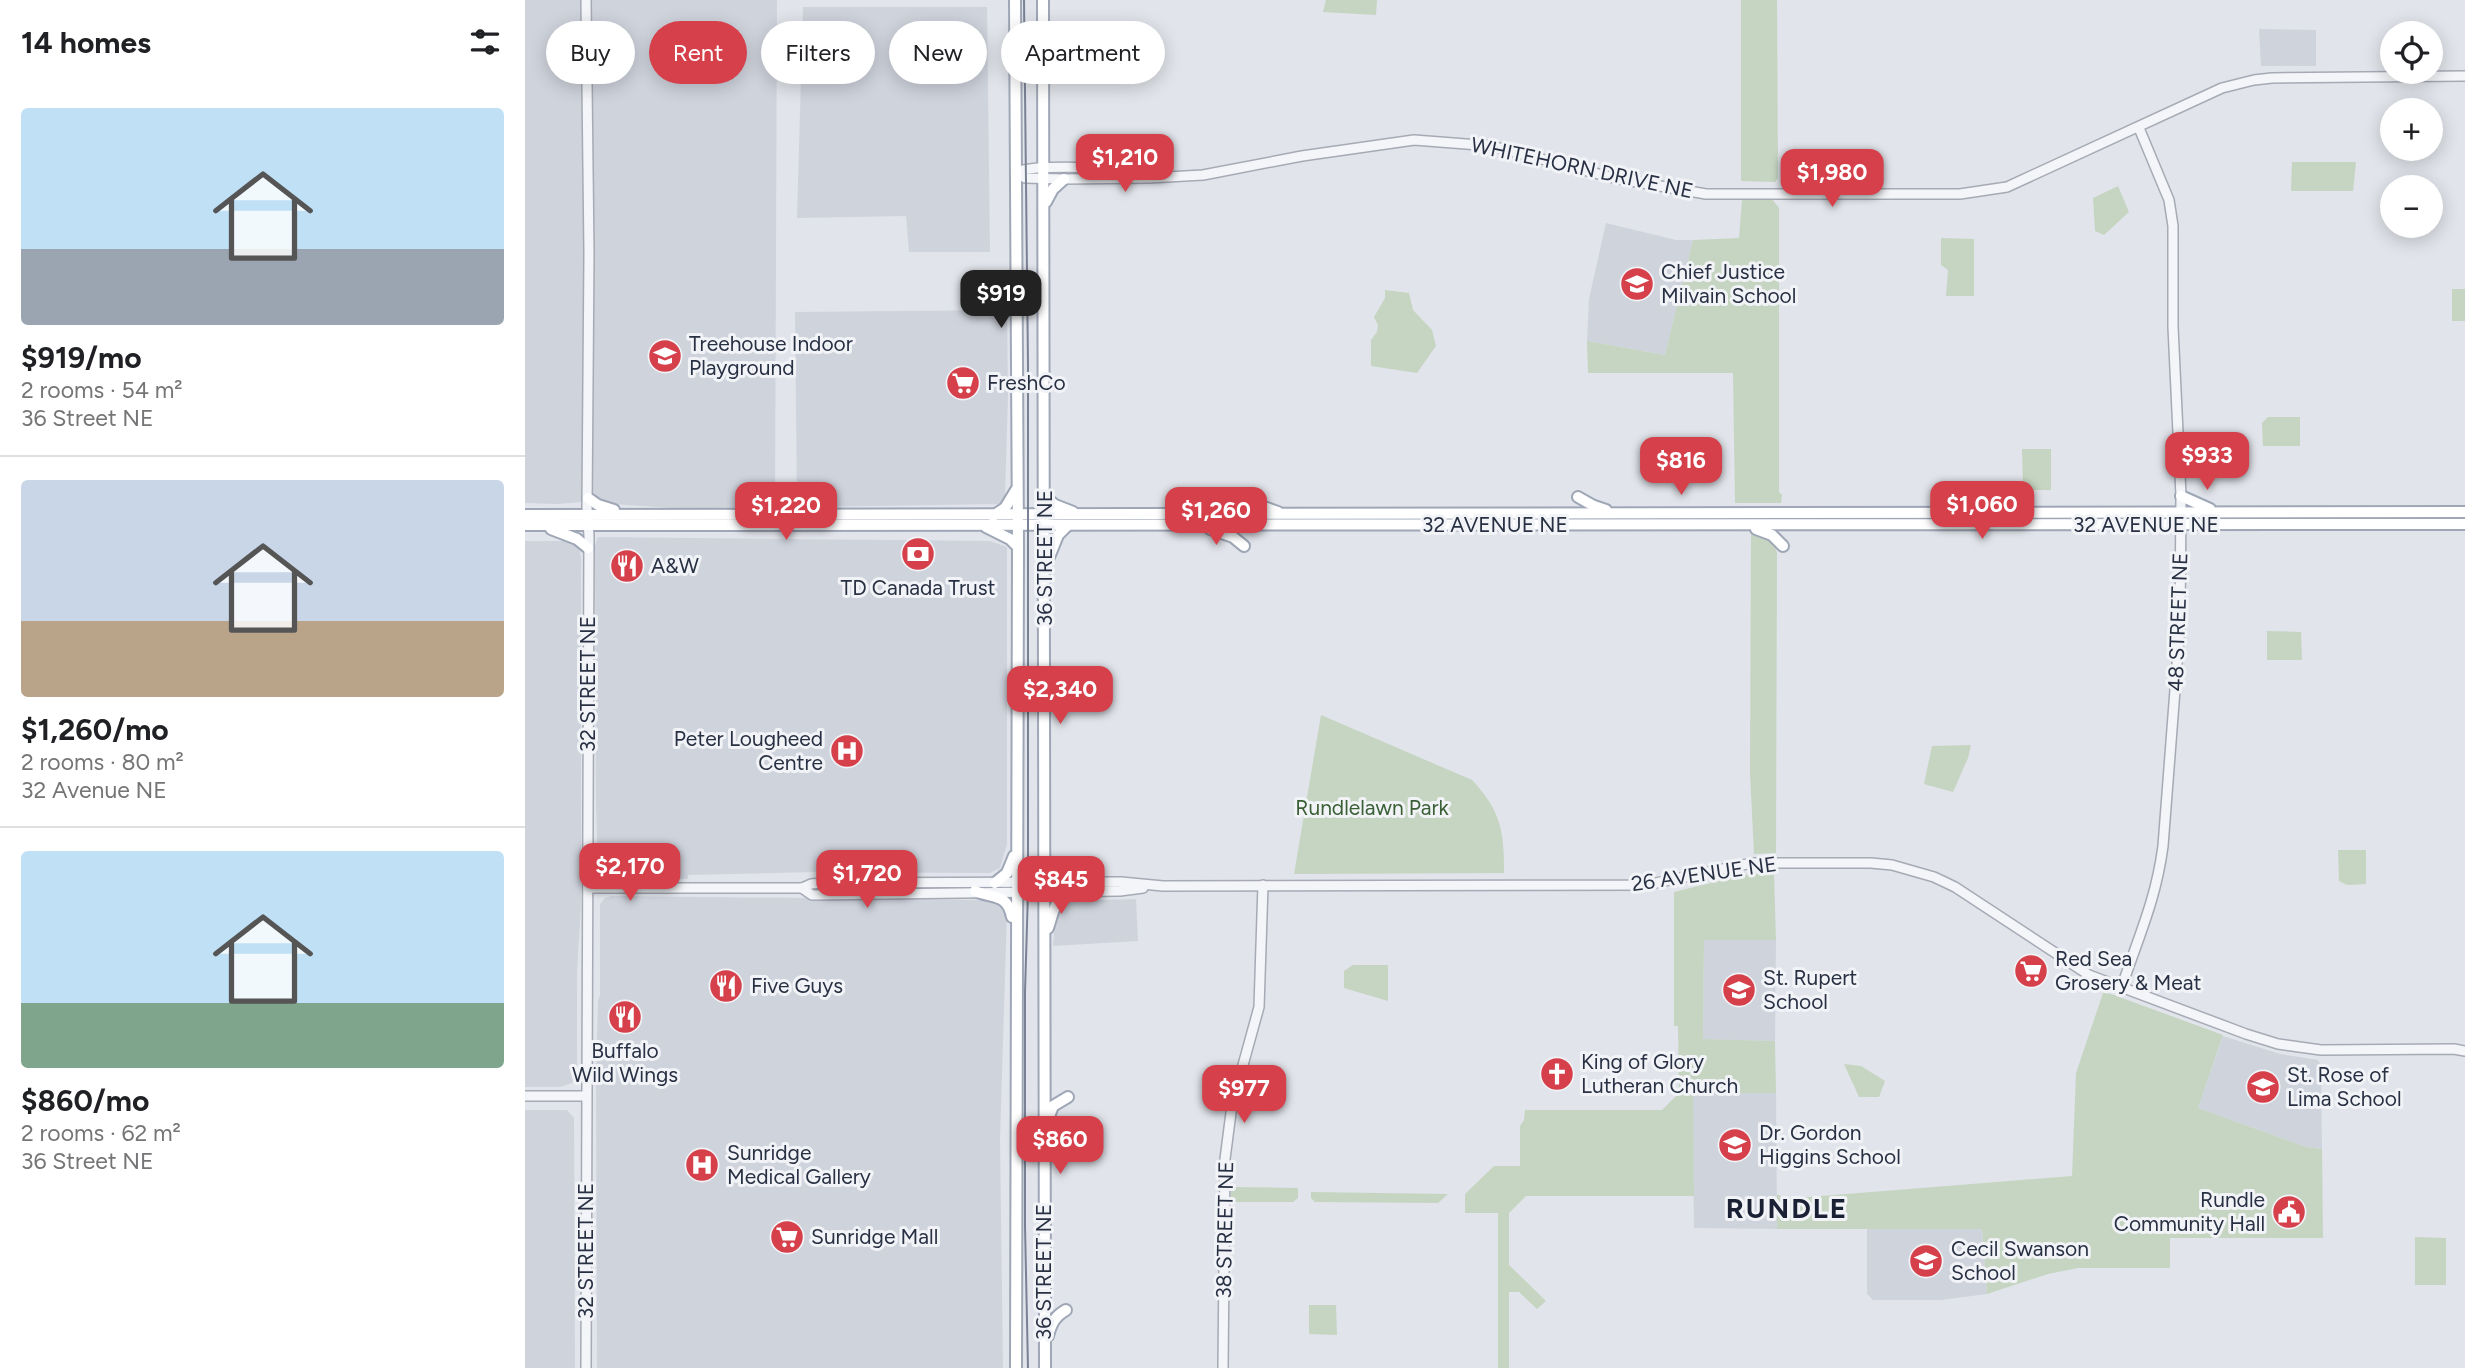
<!DOCTYPE html>
<meta charset="utf-8">
<style>
:root{--surface:#fff;--page:#f2f2f2;--text:#202124;--muted:#757577;--line:#e0e0e0;--accent:#d5404b}
body{margin:0;font-family:Figtree,sans-serif;background:var(--page);color:var(--text);height:100vh;display:flex;flex-direction:column;font-size:26px;white-space:nowrap}
*{box-sizing:border-box;margin:0}
p{font-size:23px;color:var(--muted)}
.icon{flex:none;width:38px;height:38px;fill:none;stroke:currentColor;stroke-width:2;stroke-linecap:round;stroke-linejoin:round}
.map{position:relative;flex:1;overflow:hidden}
.panel{display:flex;flex-direction:column;background:var(--surface);width:525px}
.panel>*{flex:none}
.hud{position:absolute;left:21px;top:21px;width:665px;height:63px;display:flex;gap:14px}
.buttons{position:absolute;left:1855px;top:21px;display:grid;gap:14px}
.buttons a{display:grid;place-items:center;width:63px;height:63px;border-radius:50%;background:var(--surface);box-shadow:0 4px 18px #0003;font-size:35px}
.price{position:absolute;translate:-50% -60px;padding:0 16px;border-radius:14px;background:var(--accent);color:#fff;font-size:23px;line-height:46px;filter:drop-shadow(0 2px 4px #0008)}
.price::after{content:'';position:absolute;left:50%;top:42px;width:21px;height:16px;margin-left:-10px;background:inherit;clip-path:polygon(0 0,100% 0,50% 100%)}
.price.selected{background:#222;color:#fff}
ul{padding:0;list-style:none}
li{display:grid;align-content:center;gap:14px;height:371px;padding:0 21px}
li+li{border-top:2px solid var(--line)}
li span{display:grid;place-items:center;height:217px;border-radius:7px;color:#555}
li>.icon{margin-inline-start:auto}
span .icon{width:126px;height:126px;fill:#fffc;stroke-width:1}
li b{font-size:30px}
h2{display:flex;justify-content:space-between;align-items:center;height:84px;padding:0 21px;font-size:30px}
.chip{padding:0 24px;border-radius:32px;background:var(--surface);box-shadow:0 4px 18px #0003;font-size:24px;line-height:63px}
.chip.selected{background:var(--accent);color:#fff}
main{display:flex;flex:1;min-height:0}
.map>svg:first-child{display:block}
.built{fill:#cfd3dc}
.green{fill:#c5d5c1}
.lines{fill:none;stroke-linecap:round;stroke-linejoin:round}
.minor-casing{stroke:#a6aab5;stroke-width:12}
.major-casing{stroke:#9fa7b7;stroke-width:14}
.minor{stroke:#f4f5f8;stroke-width:9}
.major{stroke:#fff;stroke-width:10}
.tram{stroke:#798295;stroke-width:2}
.labels{text-anchor:middle;stroke-width:6;stroke-linejoin:round;paint-order:stroke}
.street-label{font-size:21px;fill:#283043;stroke:#f1f3f7}
.poi-label{font-size:21px;fill:#283043;stroke:#f1f3f7;text-anchor:start}
.park-label{font-size:21px;fill:#3a5f35;stroke:#f1f3f7}
.district-label{font-size:28px;font-weight:bold;letter-spacing:2px;fill:#1a2134;stroke:#f1f3f7}
</style>
<main>
<section class="panel">
<h2>14 homes<svg class="icon" aria-label="filters" viewBox="0 0 24 24"><path d="M4 7h16M4 17h16"/><circle cx="9" cy="7" r="2"/><circle cx="15" cy="17" r="2"/></svg></h2>
<ul>
<li><span style="background:linear-gradient(#bfe0f5 65%,#9aa5b1 0)"><svg class="icon" aria-label="home" viewBox="0 0 24 24"><path d="M3 11l9-7 9 7M6 9v11h12V9"/></svg></span><div><b>$919/mo</b><p>2 rooms · 54 m²</p><p>36 Street NE</p></div></li>
<li><span style="background:linear-gradient(#c9d6e8 65%,#b9a48a 0)"><svg class="icon" aria-label="home" viewBox="0 0 24 24"><path d="M3 11l9-7 9 7M6 9v11h12V9"/></svg></span><div><b>$1,260/mo</b><p>2 rooms · 80 m²</p><p>32 Avenue NE</p></div></li>
<li><span style="background:linear-gradient(#bfe0f5 70%,#7fa58c 0)"><svg class="icon" aria-label="home" viewBox="0 0 24 24"><path d="M3 11l9-7 9 7M6 9v11h12V9"/></svg></span><div><b>$860/mo</b><p>2 rooms · 62 m²</p><p>36 Street NE</p></div></li>
</ul>
</section>
<div class="map">
<svg width="1940" height="1368" viewBox="0 0 1940 1368">
<rect width="100%" height="100%" fill="#e1e4ea"/>
<g class="built">
<polygon points="0,0 252,0 250,506 162,509 57,502 32,504 0,503"/>
<polygon points="278,7 462,7 465,252 384,252 381,216 272,218"/>
<polygon points="1734,29 1791,30 1791,66 1736,66"/>
<polygon points="1081,223 1151,240 1168,240 1140,355 1062,341 1064,299"/>
<polygon points="482,310 483,395 480,496 477,504 272,507 270,312"/>
<polygon points="73,537 465,541 482,547 482,844 475,868 465,873 291,872 163,875 163,879 85,879 80,877 73,870 71,803 70,545"/>
<polygon points="0,541 43,541 54,546 56,559 56,905 52,973 52,1072 47,1083 35,1087 0,1087"/>
<polygon points="86,896 462,900 476,904 482,911 475,1139 478,1368 72,1368 71,1075 73,1001 75,995 75,904 80,898"/>
<polygon points="611,899 613,941 528,946 530,922 538,901"/>
<polygon points="1179,940 1251,940 1250,1041 1178,1039"/>
<polygon points="1698,1036 1755,1054 1793,1060 1796,1066 1797,1149 1781,1147 1673,1108"/>
<polygon points="1167,1093 1251,1093 1252,1229 1169,1228"/>
<polygon points="0,1110 42,1110 49,1118 50,1368 0,1368"/>
<polygon points="1342,1229 1457,1229 1462,1294 1416,1300 1348,1300 1342,1294"/>
</g>
<g class="green">
<polygon points="801,0 852,0 851,15 798,12"/>
<polygon points="1216,0 1252,0 1253,178 1250,182 1216,181"/>
<polygon points="1767,162 1831,162 1828,191 1766,191"/>
<polygon points="1593,186 1604,212 1579,235 1570,231 1568,198"/>
<polygon points="1247,199 1254,208 1254,492 1257,495 1256,503 1210,503 1208,373 1063,373 1062,341 1140,355 1168,240 1214,238 1217,200"/>
<polygon points="1416,238 1449,239 1449,296 1421,296 1423,270 1416,265"/>
<rect x="1927" y="289" width="13" height="32"/>
<polygon points="860,290 884,293 888,310 907,330 911,346 892,373 846,366 846,340 852,332 853,325 849,317 860,298"/>
<polygon points="1743,417 1775,417 1775,446 1738,446 1737,423"/>
<polygon points="1497,449 1526,449 1526,490 1503,490 1498,486"/>
<polygon points="1226,534 1247,540 1252,553 1251,853 1229,854 1225,773"/>
<polygon points="1742,631 1776,632 1777,660 1742,660"/>
<path d="M796 715 947 780C976 811 979 831 979 873L769 874Z"/>
<polygon points="1446,745 1443,758 1428,792 1399,784 1407,746"/>
<polygon points="1813,850 1841,850 1841,884 1822,885 1814,881"/>
<polygon points="1247,873 1249,874 1251,940 1179,940 1178,1039 1250,1041 1251,1093 1168,1093 1169,1196 1001,1196 984,1213 984,1265 1021,1301 1012,1309 994,1292 984,1292 984,1368 973,1368 973,1213 940,1213 940,1194 969,1166 995,1166 995,1126 999,1120 1000,1110 1137,1110 1154,1093 1153,1026 1149,1026 1149,892 1218,875"/>
<polygon points="828,965 863,965 863,1001 819,988 819,971"/>
<polygon points="1578,993 1586,994 1698,1035 1673,1108 1781,1147 1797,1149 1798,1238 1645,1238 1645,1268 1553,1268 1523,1274 1462,1294 1457,1229 1252,1229 1252,1194 1259,1198 1284,1197 1547,1176 1551,1073"/>
<polygon points="1319,1064 1336,1066 1360,1081 1354,1097 1334,1097"/>
<polygon points="706,1187 773,1188 773,1198 768,1202 710,1202 706,1198"/>
<polygon points="786,1192 923,1194 913,1203 790,1202 786,1198"/>
<polygon points="1890,1237 1921,1238 1921,1285 1890,1285"/>
<polygon points="784,1305 811,1305 812,1335 784,1334"/>
</g>
<g class="lines">
<g class="minor-casing">
<g id="minor">
<polyline points="491,172 500,178 539,179 624,178 678,175 777,156 889,140 967,146 1089,178 1181,194 1435,194 1482,187 1697,88 1729,80 1747,78 1940,76"/>
<path d="M491 172C513 163 611 169 639 173"/>
<polyline points="63,888 277,888 286,884 297,883 596,882 638,886 1121,885 1227,863 1346,863 1367,865 1409,877 1430,887 1564,975 1721,1034 1753,1044 1796,1050 1929,1049 1940,1051"/>
<polyline points="277,888 287,895 595,891 618,888"/>
<path d="M1596 989C1613 938 1631 900 1638 846L1655 625 1656 496 1648 327V226L1644 200 1614 128"/>
<polyline points="0,1096 60,1096"/>
<polyline points="61,1368 64,536 62,507 64,253 61,0"/>
<polyline points="698,1368 700,1159 707,1105 734,1007 738,885"/>
</g>
</g>
<g class="major-casing">
<g id="major">
<polyline points="490,0 493,547 491,1368"/>
<polyline points="518,0 520,1368"/>
<polyline points="521,202 528,189 539,179"/>
<polyline points="263,494 273,505 289,512"/>
<polyline points="719,496 730,504 753,512"/>
<polyline points="1656,496 1685,509"/>
<polyline points="520,497 530,505 548,512"/>
<polyline points="1053,497 1069,506 1081,510"/>
<polyline points="63,498 73,505 89,510"/>
<polyline points="0,515 1940,512"/>
<polyline points="468,516 480,508 491,490"/>
<polyline points="0,525 1940,524"/>
<polyline points="461,527 485,539 493,547"/>
<polyline points="26,529 52,539 63,548"/>
<polyline points="685,529 708,537 719,546"/>
<polyline points="1231,529 1247,535 1258,546"/>
<polyline points="522,562 533,535 542,526"/>
<polyline points="470,883 482,873 489,856"/>
<path d="M450 891C469 899 482 893 487 917"/>
<path d="M523 928C528 913 529 902 542 892"/>
<polyline points="523,1119 528,1106 543,1097"/>
<path d="M523 1336C526 1324 530 1316 541 1310"/>
</g>
</g>
<use href="#minor" class="minor"/>
<use href="#major" class="major"/>
<polyline class="tram" points="499,0 503,365 503,892 500,992 500,1226 503,1368"/>
</g>
<defs>
<g id="school-disc" transform="scale(1.75)"><circle r="9.5" fill="#d5404b" stroke="#f1f3f7"/><path d="M0-5L7-2L0 1L-7-2ZM-4 1L0 2.5L4 1V4Q0 6-4 4Z" fill="#fff"/></g>
<g id="supermarket-disc" transform="scale(1.75)"><circle r="9.5" fill="#d5404b" stroke="#f1f3f7"/><path d="M-6-5.5h2.5l.6 2H6L4.5 2H-2.5L-4.4-4H-6ZM-1.5 3.2a1.3 1.3 0 1 0 .1 0ZM3 3.2a1.3 1.3 0 1 0 .1 0Z" fill="#fff"/></g>
<g id="bank-disc" transform="scale(1.75)"><circle r="9.5" fill="#d5404b" stroke="#f1f3f7"/><path d="M-6-4H6V4H-6ZM0-2.3a2.3 2.3 0 1 0 0 4.6a2.3 2.3 0 1 0 0-4.6Z" fill="#fff"/></g>
<g id="restaurant-disc" transform="scale(1.75)"><circle r="9.5" fill="#d5404b" stroke="#f1f3f7"/><path d="M-5-6h1v4h1v-4h1v4h1v-4h1v5L-1.5 .5V6h-2V.5L-5-1ZM5-6V6H3V1.5H1.5Q1.5-4 5-6Z" fill="#fff"/></g>
<g id="hospital-disc" transform="scale(1.75)"><circle r="9.5" fill="#d5404b" stroke="#f1f3f7"/><path d="M-5-5h3v3.5h4V-5h3V5h-3V1.5h-4V5h-3Z" fill="#fff"/></g>
<g id="church-disc" transform="scale(1.75)"><circle r="9.5" fill="#d5404b" stroke="#f1f3f7"/><path d="M-1.2-6h2.4v3.5h3.3v2.4h-3.3V6h-2.4V-.1h-3.3v-2.4h3.3Z" fill="#fff"/></g>
<g id="civic-disc" transform="scale(1.75)"><circle r="9.5" fill="#d5404b" stroke="#f1f3f7"/><path d="M-.6-6.5H3V-4.5H.6V-3L4-1V1h2V6H-6V1h2V-1L-.6-3ZM-1.2 2.5V6h2.4V2.5Z" fill="#fff"/></g>
</defs>
<g fill-rule="evenodd">
<use href="#school-disc" x="1112" y="284"/>
<use href="#school-disc" x="140" y="356"/>
<use href="#supermarket-disc" x="438" y="383"/>
<use href="#bank-disc" x="393" y="554"/>
<use href="#restaurant-disc" x="102" y="566"/>
<use href="#hospital-disc" x="322" y="751"/>
<use href="#supermarket-disc" x="1506" y="971"/>
<use href="#restaurant-disc" x="201" y="986"/>
<use href="#school-disc" x="1214" y="990"/>
<use href="#restaurant-disc" x="100" y="1017"/>
<use href="#church-disc" x="1032" y="1074"/>
<use href="#school-disc" x="1738" y="1087"/>
<use href="#school-disc" x="1210" y="1145"/>
<use href="#hospital-disc" x="177" y="1165"/>
<use href="#civic-disc" x="1764" y="1212"/>
<use href="#supermarket-disc" x="262" y="1237"/>
<use href="#school-disc" x="1401" y="1261"/>
</g>
<g class="labels">
<g class="street-label">
<text transform="translate(1057 168) rotate(12)" y="7">WHITEHORN DRIVE NE</text>
<text x="970" y="532">32 AVENUE NE</text>
<text x="1621" y="532">32 AVENUE NE</text>
<text transform="translate(520 558) rotate(-90)" y="7">36 STREET NE</text>
<text transform="translate(1653 622) rotate(-88)" y="7">48 STREET NE</text>
<text transform="translate(63 684) rotate(-90)" y="7">32 STREET NE</text>
<text transform="translate(1179 874) rotate(-8)" y="7">26 AVENUE NE</text>
<text transform="translate(700 1230) rotate(-89)" y="7">38 STREET NE</text>
<text transform="translate(61 1251) rotate(-90)" y="7">32 STREET NE</text>
<text transform="translate(519 1272) rotate(-90)" y="7">36 STREET NE</text>
</g>
<g class="poi-label">
<text x="1136" y="279">Chief Justice<tspan x="1136" dy="24">Milvain School</tspan></text>
<text x="164" y="351">Treehouse Indoor<tspan x="164" dy="24">Playground</tspan></text>
<text x="462" y="390">FreshCo</text>
<text x="126" y="573">A&amp;W</text>
<text x="393" y="595" text-anchor="middle">TD Canada Trust</text>
<text x="298" y="746" text-anchor="end">Peter Lougheed<tspan x="298" dy="24">Centre</tspan></text>
<text x="1530" y="966">Red Sea<tspan x="1530" dy="24">Grosery &amp; Meat</tspan></text>
<text x="1238" y="985">St. Rupert<tspan x="1238" dy="24">School</tspan></text>
<text x="226" y="993">Five Guys</text>
<text x="100" y="1058" text-anchor="middle">Buffalo<tspan x="100" dy="24">Wild Wings</tspan></text>
<text x="1056" y="1069">King of Glory<tspan x="1056" dy="24">Lutheran Church</tspan></text>
<text x="1762" y="1082">St. Rose of<tspan x="1762" dy="24">Lima School</tspan></text>
<text x="1234" y="1140">Dr. Gordon<tspan x="1234" dy="24">Higgins School</tspan></text>
<text x="202" y="1160">Sunridge<tspan x="202" dy="24">Medical Gallery</tspan></text>
<text x="1740" y="1207" text-anchor="end">Rundle<tspan x="1740" dy="24">Community Hall</tspan></text>
<text x="286" y="1244">Sunridge Mall</text>
<text x="1426" y="1256">Cecil Swanson<tspan x="1426" dy="24">School</tspan></text>
</g>
<g class="park-label">
<text x="847" y="815">Rundlelawn Park</text>
</g>
<g class="district-label">
<text x="1262" y="1218">RUNDLE</text>
</g>
</g>
</svg>
<div class="buttons">
<a><svg class="icon" aria-label="locate" viewBox="0 0 24 24"><circle cx="12" cy="12" r="6"/><path d="M12 2v4M12 18v4M2 12h4M18 12h4"/></svg></a>
<a>+</a>
<a>−</a>
</div>
<b class="price" style="left:600px;top:194px">$1,210</b>
<b class="price" style="left:1307px;top:209px">$1,980</b>
<b class="price selected" style="left:476px;top:330px">$919</b>
<b class="price" style="left:1682px;top:492px">$933</b>
<b class="price" style="left:1156px;top:497px">$816</b>
<b class="price" style="left:1457px;top:541px">$1,060</b>
<b class="price" style="left:261px;top:542px">$1,220</b>
<b class="price" style="left:691px;top:547px">$1,260</b>
<b class="price" style="left:535px;top:726px">$2,340</b>
<b class="price" style="left:105px;top:903px">$2,170</b>
<b class="price" style="left:342px;top:910px">$1,720</b>
<b class="price" style="left:536px;top:916px">$845</b>
<b class="price" style="left:719px;top:1125px">$977</b>
<b class="price" style="left:535px;top:1176px">$860</b>
<div class="hud">
<a class="chip">Buy</a>
<a class="chip selected">Rent</a>
<a class="chip">Filters</a>
<a class="chip">New</a>
<a class="chip">Apartment</a>
</div>
</div>
</main>
